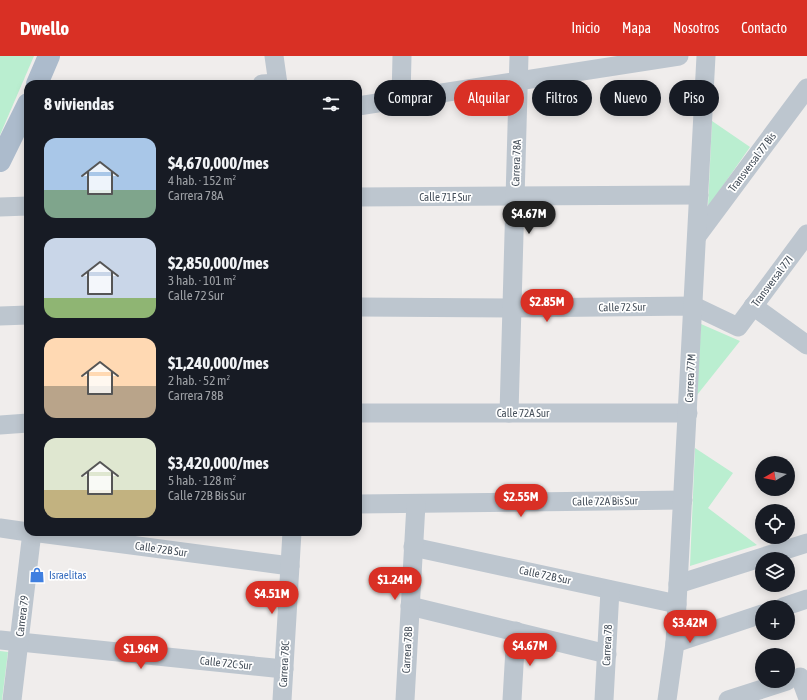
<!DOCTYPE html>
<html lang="es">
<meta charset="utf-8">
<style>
:root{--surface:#171b24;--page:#242831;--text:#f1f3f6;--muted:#9ea1a6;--accent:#d93025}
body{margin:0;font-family:"Asap Condensed",sans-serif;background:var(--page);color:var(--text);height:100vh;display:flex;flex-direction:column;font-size:15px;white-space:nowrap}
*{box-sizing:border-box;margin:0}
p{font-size:13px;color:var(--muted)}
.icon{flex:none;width:22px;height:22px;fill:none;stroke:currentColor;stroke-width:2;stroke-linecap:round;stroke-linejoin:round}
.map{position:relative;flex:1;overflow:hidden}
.sheet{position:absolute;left:24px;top:24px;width:338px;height:456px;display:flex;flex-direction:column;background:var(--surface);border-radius:12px;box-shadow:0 2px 10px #0003}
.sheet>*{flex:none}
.hud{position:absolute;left:374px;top:24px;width:373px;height:36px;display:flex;gap:8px}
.needle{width:26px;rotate:261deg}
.controls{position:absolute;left:755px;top:400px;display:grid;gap:8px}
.controls a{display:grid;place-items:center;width:40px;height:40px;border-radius:50%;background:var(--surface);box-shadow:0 2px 10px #0003;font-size:20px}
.price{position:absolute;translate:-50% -34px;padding:0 9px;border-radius:14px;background:var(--accent);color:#fff;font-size:13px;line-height:26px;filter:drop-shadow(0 1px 2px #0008)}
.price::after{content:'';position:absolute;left:50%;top:24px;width:12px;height:9px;margin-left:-6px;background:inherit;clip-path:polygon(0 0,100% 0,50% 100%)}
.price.on{background:#222;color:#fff}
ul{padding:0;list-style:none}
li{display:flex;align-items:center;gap:12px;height:100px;padding:0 20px}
li span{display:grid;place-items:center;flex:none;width:112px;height:80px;border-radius:12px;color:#555}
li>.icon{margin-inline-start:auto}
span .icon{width:48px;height:48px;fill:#fffc;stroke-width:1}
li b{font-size:17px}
h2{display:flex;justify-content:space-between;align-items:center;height:48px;padding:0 20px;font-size:17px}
.tag{padding:0 14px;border-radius:18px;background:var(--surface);box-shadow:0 2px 10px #0003;font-size:14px;line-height:36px}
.tag.on{background:var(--accent);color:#fff}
header{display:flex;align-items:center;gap:24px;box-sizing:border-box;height:56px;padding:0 20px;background:var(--accent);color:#fff}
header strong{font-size:19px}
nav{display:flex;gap:22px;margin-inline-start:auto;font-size:14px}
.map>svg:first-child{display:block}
.green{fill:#baeed0}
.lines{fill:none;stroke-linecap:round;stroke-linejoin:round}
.minor{stroke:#bdc6cf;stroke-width:19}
.major{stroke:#acbbcc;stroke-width:22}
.labels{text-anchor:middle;stroke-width:3.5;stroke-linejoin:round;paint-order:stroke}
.street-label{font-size:11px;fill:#454f5a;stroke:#fff}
.shop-label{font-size:11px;fill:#366cbe;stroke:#fff;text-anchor:start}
</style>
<header>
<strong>Dwello</strong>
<nav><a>Inicio</a><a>Mapa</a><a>Nosotros</a><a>Contacto</a></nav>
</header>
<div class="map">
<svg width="807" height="644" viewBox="0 0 807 644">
<rect width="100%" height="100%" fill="#f0edec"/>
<g class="green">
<polygon points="0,0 34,0 0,79"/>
<polygon points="712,65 750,91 708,151"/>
<polygon points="701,268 740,285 697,339"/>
<polygon points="695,392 733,417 708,452 757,489 690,510"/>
<polygon points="0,595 8,596 2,644 0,644"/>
</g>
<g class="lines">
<g class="minor">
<polyline points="274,0 278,28"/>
<polyline points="262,28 278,27"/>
<polyline points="401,43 402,0"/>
<polyline points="358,50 679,0"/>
<polyline points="358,141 699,139"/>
<polyline points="0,151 28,150"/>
<polyline points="697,180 807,32"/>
<polyline points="753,250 807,289"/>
<polyline points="358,251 512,252 694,250 738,271 807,178"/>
<polyline points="0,260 28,259"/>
<polyline points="358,357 688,357"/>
<polyline points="509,357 519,0"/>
<polyline points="0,369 28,367"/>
<polyline points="358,448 683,444"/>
<polyline points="0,472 28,476"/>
<polyline points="32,476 290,510"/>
<polyline points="413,491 677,548"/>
<polyline points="678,528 807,487"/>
<polyline points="410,550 607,598"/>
<polyline points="783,551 807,543"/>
<polyline points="0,584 284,613"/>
<polyline points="675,587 762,558"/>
<polyline points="800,621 807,640"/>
<polyline points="12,644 32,476"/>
<polyline points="282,644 292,476"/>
<polyline points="405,644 416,448"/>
<polyline points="512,644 516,575"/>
<polyline points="604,644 610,534"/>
<polyline points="667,644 675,587 677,548 706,0"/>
<polyline points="728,644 787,625"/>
</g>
<g class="major">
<polyline points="37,28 49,0"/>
<polyline points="0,105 28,48"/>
</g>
</g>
<defs>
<g id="shop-bare" transform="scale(1.2)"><path d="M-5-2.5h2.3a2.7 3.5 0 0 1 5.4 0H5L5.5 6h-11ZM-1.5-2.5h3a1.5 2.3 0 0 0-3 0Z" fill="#3f7fe0" stroke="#fff" stroke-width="2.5" paint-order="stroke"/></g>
</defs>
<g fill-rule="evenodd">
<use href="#shop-bare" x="37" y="519"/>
</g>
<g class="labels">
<g class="street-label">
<text transform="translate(752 106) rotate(-53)" y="4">Transversal 77 Bis</text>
<text transform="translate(516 107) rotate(-88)" y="4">Carrera 78A</text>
<text x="445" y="145">Calle 71F Sur</text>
<text transform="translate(772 225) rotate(-53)" y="4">Transversal 77I</text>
<text transform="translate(622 251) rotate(-1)" y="4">Calle 72 Sur</text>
<text transform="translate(690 322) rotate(-87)" y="4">Carrera 77M</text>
<text x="523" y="361">Calle 72A Sur</text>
<text transform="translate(605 445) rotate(-1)" y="4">Calle 72A Bis Sur</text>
<text transform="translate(161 493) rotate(8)" y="4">Calle 72B Sur</text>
<text transform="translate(545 519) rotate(12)" y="4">Calle 72B Sur</text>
<text transform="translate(22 560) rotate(-83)" y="4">Carrera 79</text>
<text transform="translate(607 589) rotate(-87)" y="4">Carrera 78</text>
<text transform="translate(407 594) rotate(-87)" y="4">Carrera 78B</text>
<text transform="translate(226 607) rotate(6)" y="4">Calle 72C Sur</text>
<text transform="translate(284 608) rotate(-87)" y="4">Carrera 78C</text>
</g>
<g class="shop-label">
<text x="49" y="523">Israelitas</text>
</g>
</g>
</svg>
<div class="controls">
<a><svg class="needle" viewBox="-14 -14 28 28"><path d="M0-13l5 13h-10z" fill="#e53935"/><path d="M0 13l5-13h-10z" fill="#9ea1a6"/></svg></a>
<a><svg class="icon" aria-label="locate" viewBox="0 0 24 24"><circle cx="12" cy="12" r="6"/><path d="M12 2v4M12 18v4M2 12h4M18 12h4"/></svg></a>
<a><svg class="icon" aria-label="layers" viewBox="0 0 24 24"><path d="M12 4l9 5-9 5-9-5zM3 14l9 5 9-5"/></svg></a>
<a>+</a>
<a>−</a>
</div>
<b class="price on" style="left:529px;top:179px">$4.67M</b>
<b class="price" style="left:547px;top:267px">$2.85M</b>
<b class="price" style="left:521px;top:462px">$2.55M</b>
<b class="price" style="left:395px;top:545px">$1.24M</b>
<b class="price" style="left:272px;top:559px">$4.51M</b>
<b class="price" style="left:690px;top:588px">$3.42M</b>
<b class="price" style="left:530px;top:611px">$4.67M</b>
<b class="price" style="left:141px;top:614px">$1.96M</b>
<div class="hud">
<a class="tag">Comprar</a>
<a class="tag on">Alquilar</a>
<a class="tag">Filtros</a>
<a class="tag">Nuevo</a>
<a class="tag">Piso</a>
</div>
<section class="sheet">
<h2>8 viviendas<svg class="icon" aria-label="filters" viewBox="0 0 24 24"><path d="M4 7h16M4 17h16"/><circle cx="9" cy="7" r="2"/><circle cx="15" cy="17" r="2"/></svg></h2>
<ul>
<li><span style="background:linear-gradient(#a9c7e8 65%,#7fa58c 0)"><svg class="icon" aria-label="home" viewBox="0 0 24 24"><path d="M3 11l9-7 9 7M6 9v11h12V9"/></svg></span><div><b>$4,670,000/mes</b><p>4 hab. · 152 m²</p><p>Carrera 78A</p></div></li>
<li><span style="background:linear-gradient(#c9d6e8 75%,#8fb573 0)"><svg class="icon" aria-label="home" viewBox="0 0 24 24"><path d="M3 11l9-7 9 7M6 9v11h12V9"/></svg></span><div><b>$2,850,000/mes</b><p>3 hab. · 101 m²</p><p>Calle 72 Sur</p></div></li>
<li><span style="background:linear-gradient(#ffd9b3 60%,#b9a48a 0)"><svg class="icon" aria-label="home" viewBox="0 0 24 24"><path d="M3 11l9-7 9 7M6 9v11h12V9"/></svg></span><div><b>$1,240,000/mes</b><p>2 hab. · 52 m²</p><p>Carrera 78B</p></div></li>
<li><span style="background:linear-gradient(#dfe7d0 65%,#c2b280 0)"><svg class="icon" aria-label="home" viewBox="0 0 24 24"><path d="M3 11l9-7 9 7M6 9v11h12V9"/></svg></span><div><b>$3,420,000/mes</b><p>5 hab. · 128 m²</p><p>Calle 72B Bis Sur</p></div></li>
</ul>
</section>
</div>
